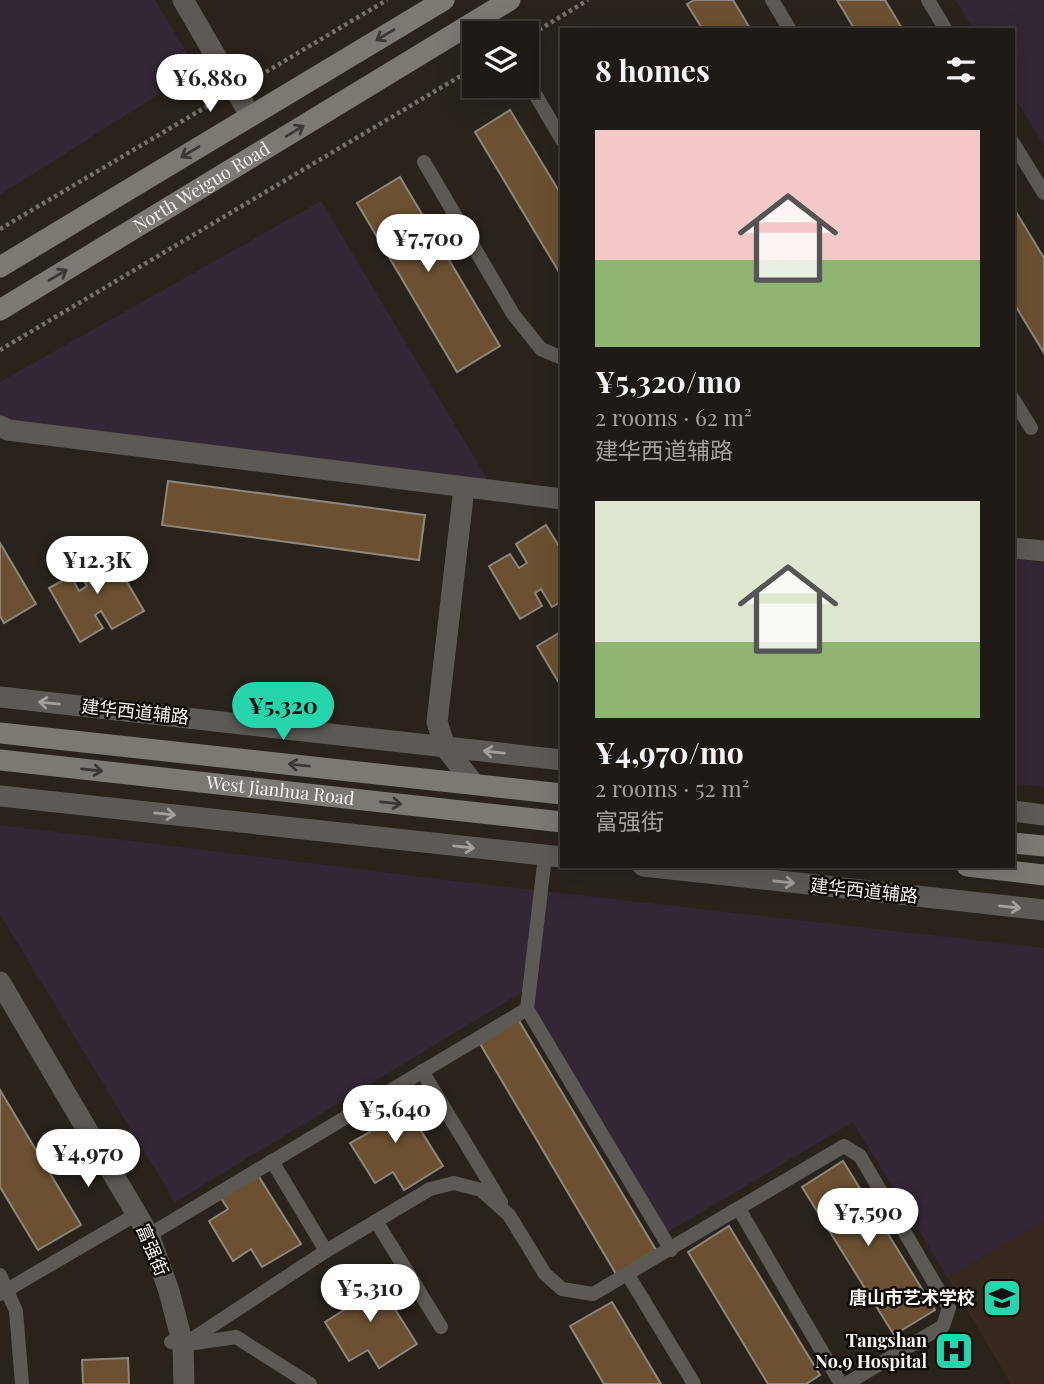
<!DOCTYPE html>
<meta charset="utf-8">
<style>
:root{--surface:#1f1a15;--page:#27231e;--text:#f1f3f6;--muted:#a1a1a0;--line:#3c3834;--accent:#27d5ad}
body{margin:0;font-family:"Playfair Display","Noto Sans SC",serif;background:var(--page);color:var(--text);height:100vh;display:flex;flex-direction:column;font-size:26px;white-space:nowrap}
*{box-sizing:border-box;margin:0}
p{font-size:23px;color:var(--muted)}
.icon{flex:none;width:38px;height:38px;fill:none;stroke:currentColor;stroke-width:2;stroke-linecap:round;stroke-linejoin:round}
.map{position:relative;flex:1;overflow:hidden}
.panel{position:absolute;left:560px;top:28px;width:455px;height:840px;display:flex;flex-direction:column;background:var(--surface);border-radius:0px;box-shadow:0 7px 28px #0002,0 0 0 2px var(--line)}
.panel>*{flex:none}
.buttons{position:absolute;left:462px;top:21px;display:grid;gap:14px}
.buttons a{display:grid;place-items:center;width:77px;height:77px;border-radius:0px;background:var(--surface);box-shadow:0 7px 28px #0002,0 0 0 2px var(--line);font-size:35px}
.price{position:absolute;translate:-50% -60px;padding:0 16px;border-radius:24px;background:#fff;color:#222;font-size:23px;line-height:46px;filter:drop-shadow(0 2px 4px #0008)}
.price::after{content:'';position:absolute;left:50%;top:42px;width:21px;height:16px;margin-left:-10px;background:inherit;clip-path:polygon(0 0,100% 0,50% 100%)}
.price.on{background:var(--accent);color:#111}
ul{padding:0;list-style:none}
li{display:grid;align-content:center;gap:14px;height:371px;padding:0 35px}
li span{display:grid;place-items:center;height:217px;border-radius:0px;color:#555}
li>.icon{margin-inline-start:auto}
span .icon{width:126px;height:126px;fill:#fffc;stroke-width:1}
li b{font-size:30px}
h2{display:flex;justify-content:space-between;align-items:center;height:84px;padding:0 35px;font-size:30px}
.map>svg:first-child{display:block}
.commercial{fill:#332735}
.education{fill:#37281d}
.building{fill:#6b5131;stroke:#8d867d;stroke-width:2}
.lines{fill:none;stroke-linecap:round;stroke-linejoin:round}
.path{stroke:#757069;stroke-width:4.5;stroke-dasharray:3.5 3.5;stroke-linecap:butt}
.service{stroke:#5d5a56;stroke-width:14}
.minor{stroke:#5d5a56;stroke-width:21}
.secondary{stroke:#7c7872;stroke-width:21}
.oneway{stroke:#3b3834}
.oneway2{stroke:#a39f9b}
.labels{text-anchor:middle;stroke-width:5;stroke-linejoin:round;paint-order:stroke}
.street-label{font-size:18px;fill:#f8f4ef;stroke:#100d0a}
.poi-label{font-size:18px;font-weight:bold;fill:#f8f4ef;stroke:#100d0a;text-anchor:end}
</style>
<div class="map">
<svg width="1044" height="1384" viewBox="0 0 1044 1384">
<rect width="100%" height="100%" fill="#29231c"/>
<g class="commercial">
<polygon points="0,0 155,0 197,70 0,195"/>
<polygon points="956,0 1044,0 1044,146 1013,95 1013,30 974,30"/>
<polygon points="321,201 489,482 0,430 0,382"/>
<polygon points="1013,558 1044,563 1044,787 1013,784"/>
<polygon points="0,825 455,881 1044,948 1044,1221 948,1278 853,1122 668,1232 522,992 175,1202 0,914"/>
</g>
<polygon class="education" points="1044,1221 1044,1384 1011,1384 948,1278"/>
<g class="building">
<polygon points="694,0 733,0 751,30 703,30 687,4"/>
<polygon points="837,0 885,0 903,30 855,30"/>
<polygon points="510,110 562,196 562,277 475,132"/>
<polygon points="400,177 500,346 457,372 357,203"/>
<polygon points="1013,207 1044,258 1044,353 1013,302"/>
<polygon points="168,481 425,515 419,560 162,525"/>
<polygon points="546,525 562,551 562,601 552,607 541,589 535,593 542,606 520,619 489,566 510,554 519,568 527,563 516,544"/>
<polygon points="0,543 36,604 4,623 0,616"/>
<polygon points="107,548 144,611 112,629 101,611 95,615 103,628 80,642 49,588 71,576 79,591 87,586 76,566"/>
<polygon points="559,633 562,639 562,688 537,646"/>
<polygon points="515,1014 656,1250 616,1274 476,1037"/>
<polygon points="0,1090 81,1225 38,1250 0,1187"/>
<polygon points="398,1094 443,1166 404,1190 393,1172 375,1183 350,1143 370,1132 361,1117"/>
<polygon points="843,1161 935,1310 894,1335 802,1187"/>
<polygon points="256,1172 301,1244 262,1267 251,1249 233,1261 209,1221 228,1209 219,1195"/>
<polygon points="729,1226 820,1375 806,1384 768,1384 688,1252"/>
<polygon points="372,1273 417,1344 379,1368 368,1350 349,1361 325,1322 344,1310 335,1296"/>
<polygon points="612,1302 661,1384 604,1384 570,1326"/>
<polygon points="128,1358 129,1384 83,1384 82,1360"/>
</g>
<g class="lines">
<g class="path">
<polyline points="527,37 588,0"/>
<polyline points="254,79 387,0"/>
<polyline points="0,229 216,101"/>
<polyline points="0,350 474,68"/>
</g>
<g class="service">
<polyline points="772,0 790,30"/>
<polyline points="928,0 946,30"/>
<polyline points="535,94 562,140"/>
<polyline points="1013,143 1044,193"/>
<polyline points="424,162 513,314 541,349 562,358"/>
<polyline points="1013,399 1031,428"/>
<polyline points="527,1009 545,856"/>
<polyline points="422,1071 501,1202"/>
<polyline points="272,1161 326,1251"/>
<polyline points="739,1209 841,1384"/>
<polyline points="376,1221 441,1327"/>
<polyline points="143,1236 149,1235 527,1009 671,1250"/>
<polyline points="0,1275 16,1311 22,1384"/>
<polyline points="628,1275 694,1384"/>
<polyline points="0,1294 130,1218"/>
<polyline points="171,1342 183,1345 326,1251 430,1189 454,1183 481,1190 509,1215 545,1274 562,1289 593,1294 844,1146 860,1156 949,1308 943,1326 846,1384"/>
<polyline points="188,1344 236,1337 310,1384"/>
</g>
<g class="minor">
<polyline points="183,0 250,115"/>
<polyline points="0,426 8,430 562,499"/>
<polyline points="464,488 437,722 445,747 474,784"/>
<polyline points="1013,548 1044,551"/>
<polyline points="0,697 562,760"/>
<polyline points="0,796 562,857"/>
<polyline points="1013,811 1044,815"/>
<polyline points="643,866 1044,910"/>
<polyline points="0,982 149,1235 169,1291 183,1345 184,1384"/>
</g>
<g class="secondary">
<polyline points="0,267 444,0"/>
<path id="s1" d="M0 310 510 0"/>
<polyline points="0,733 562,794"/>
<path id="s2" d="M0 760 562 822"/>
<polyline points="1013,843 1044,846"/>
<polyline points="967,866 1044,875"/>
</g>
</g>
<defs><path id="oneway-shaft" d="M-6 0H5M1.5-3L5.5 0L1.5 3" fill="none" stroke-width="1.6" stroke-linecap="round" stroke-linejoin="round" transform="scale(1.75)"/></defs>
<g class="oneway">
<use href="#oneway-shaft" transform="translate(385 35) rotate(149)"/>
<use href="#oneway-shaft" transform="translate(295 131) rotate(-31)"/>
<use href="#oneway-shaft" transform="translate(190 152) rotate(149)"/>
<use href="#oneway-shaft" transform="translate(58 275) rotate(-31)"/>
<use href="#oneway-shaft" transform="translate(299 765) rotate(-174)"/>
<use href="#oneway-shaft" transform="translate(92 770) rotate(6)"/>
<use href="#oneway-shaft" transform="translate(391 803) rotate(6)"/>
</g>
<g class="oneway2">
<use href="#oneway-shaft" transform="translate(49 703) rotate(-174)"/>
<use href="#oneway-shaft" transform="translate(494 752) rotate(-174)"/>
<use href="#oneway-shaft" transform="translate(165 814) rotate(6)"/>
<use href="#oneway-shaft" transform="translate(464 847) rotate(6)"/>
<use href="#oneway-shaft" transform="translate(784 882) rotate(6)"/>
<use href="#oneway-shaft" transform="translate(1010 907) rotate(6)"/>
</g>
<defs>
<g id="university-square" transform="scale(2.0125)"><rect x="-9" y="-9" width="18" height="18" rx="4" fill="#27d5ad" stroke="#100d0a"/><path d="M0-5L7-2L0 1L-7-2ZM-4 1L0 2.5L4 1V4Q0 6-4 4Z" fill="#111"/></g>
<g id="hospital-square" transform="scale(2.0125)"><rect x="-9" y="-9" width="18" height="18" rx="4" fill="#27d5ad" stroke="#100d0a"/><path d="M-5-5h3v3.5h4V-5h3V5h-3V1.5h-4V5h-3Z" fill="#111"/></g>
</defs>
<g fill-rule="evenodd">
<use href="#university-square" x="1002" y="1298"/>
<use href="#hospital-square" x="954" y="1351"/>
</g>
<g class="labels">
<g class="street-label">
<text dy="6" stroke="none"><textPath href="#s1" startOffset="236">North Weiguo Road</textPath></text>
<text transform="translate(135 712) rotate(6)" y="6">建华西道辅路</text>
<text dy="6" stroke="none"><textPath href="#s2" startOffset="282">West Jianhua Road</textPath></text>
<text transform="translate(864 891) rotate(6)" y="6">建华西道辅路</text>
<text transform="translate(152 1250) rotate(67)" y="6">富强街</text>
</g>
<g class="poi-label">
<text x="975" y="1304">唐山市艺术学校</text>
<text x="927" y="1347">Tangshan<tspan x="927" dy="21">No.9 Hospital</tspan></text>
</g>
</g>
</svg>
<div class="buttons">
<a><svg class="icon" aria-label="layers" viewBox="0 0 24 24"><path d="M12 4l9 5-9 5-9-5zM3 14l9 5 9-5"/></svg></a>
</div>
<b class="price" style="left:210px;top:114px">¥6,880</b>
<b class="price" style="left:428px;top:274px">¥7,700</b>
<b class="price" style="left:97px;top:596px">¥12.3K</b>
<b class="price on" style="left:283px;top:742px">¥5,320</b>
<b class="price" style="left:395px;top:1145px">¥5,640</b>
<b class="price" style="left:88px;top:1189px">¥4,970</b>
<b class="price" style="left:868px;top:1248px">¥7,590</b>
<b class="price" style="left:370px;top:1324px">¥5,310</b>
<section class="panel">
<h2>8 homes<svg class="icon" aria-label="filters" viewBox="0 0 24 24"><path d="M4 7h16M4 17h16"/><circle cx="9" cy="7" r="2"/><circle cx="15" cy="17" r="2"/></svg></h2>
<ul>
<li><span style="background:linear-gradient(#f6c9c9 60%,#8fb573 0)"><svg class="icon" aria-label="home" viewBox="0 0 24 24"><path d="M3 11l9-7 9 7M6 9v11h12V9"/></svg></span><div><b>¥5,320/mo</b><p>2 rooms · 62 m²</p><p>建华西道辅路</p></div></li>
<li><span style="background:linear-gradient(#dfe7d0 65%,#8fb573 0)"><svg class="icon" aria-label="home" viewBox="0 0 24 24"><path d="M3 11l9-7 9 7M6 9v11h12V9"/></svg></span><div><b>¥4,970/mo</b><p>2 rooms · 52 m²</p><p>富强街</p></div></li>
</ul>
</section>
</div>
